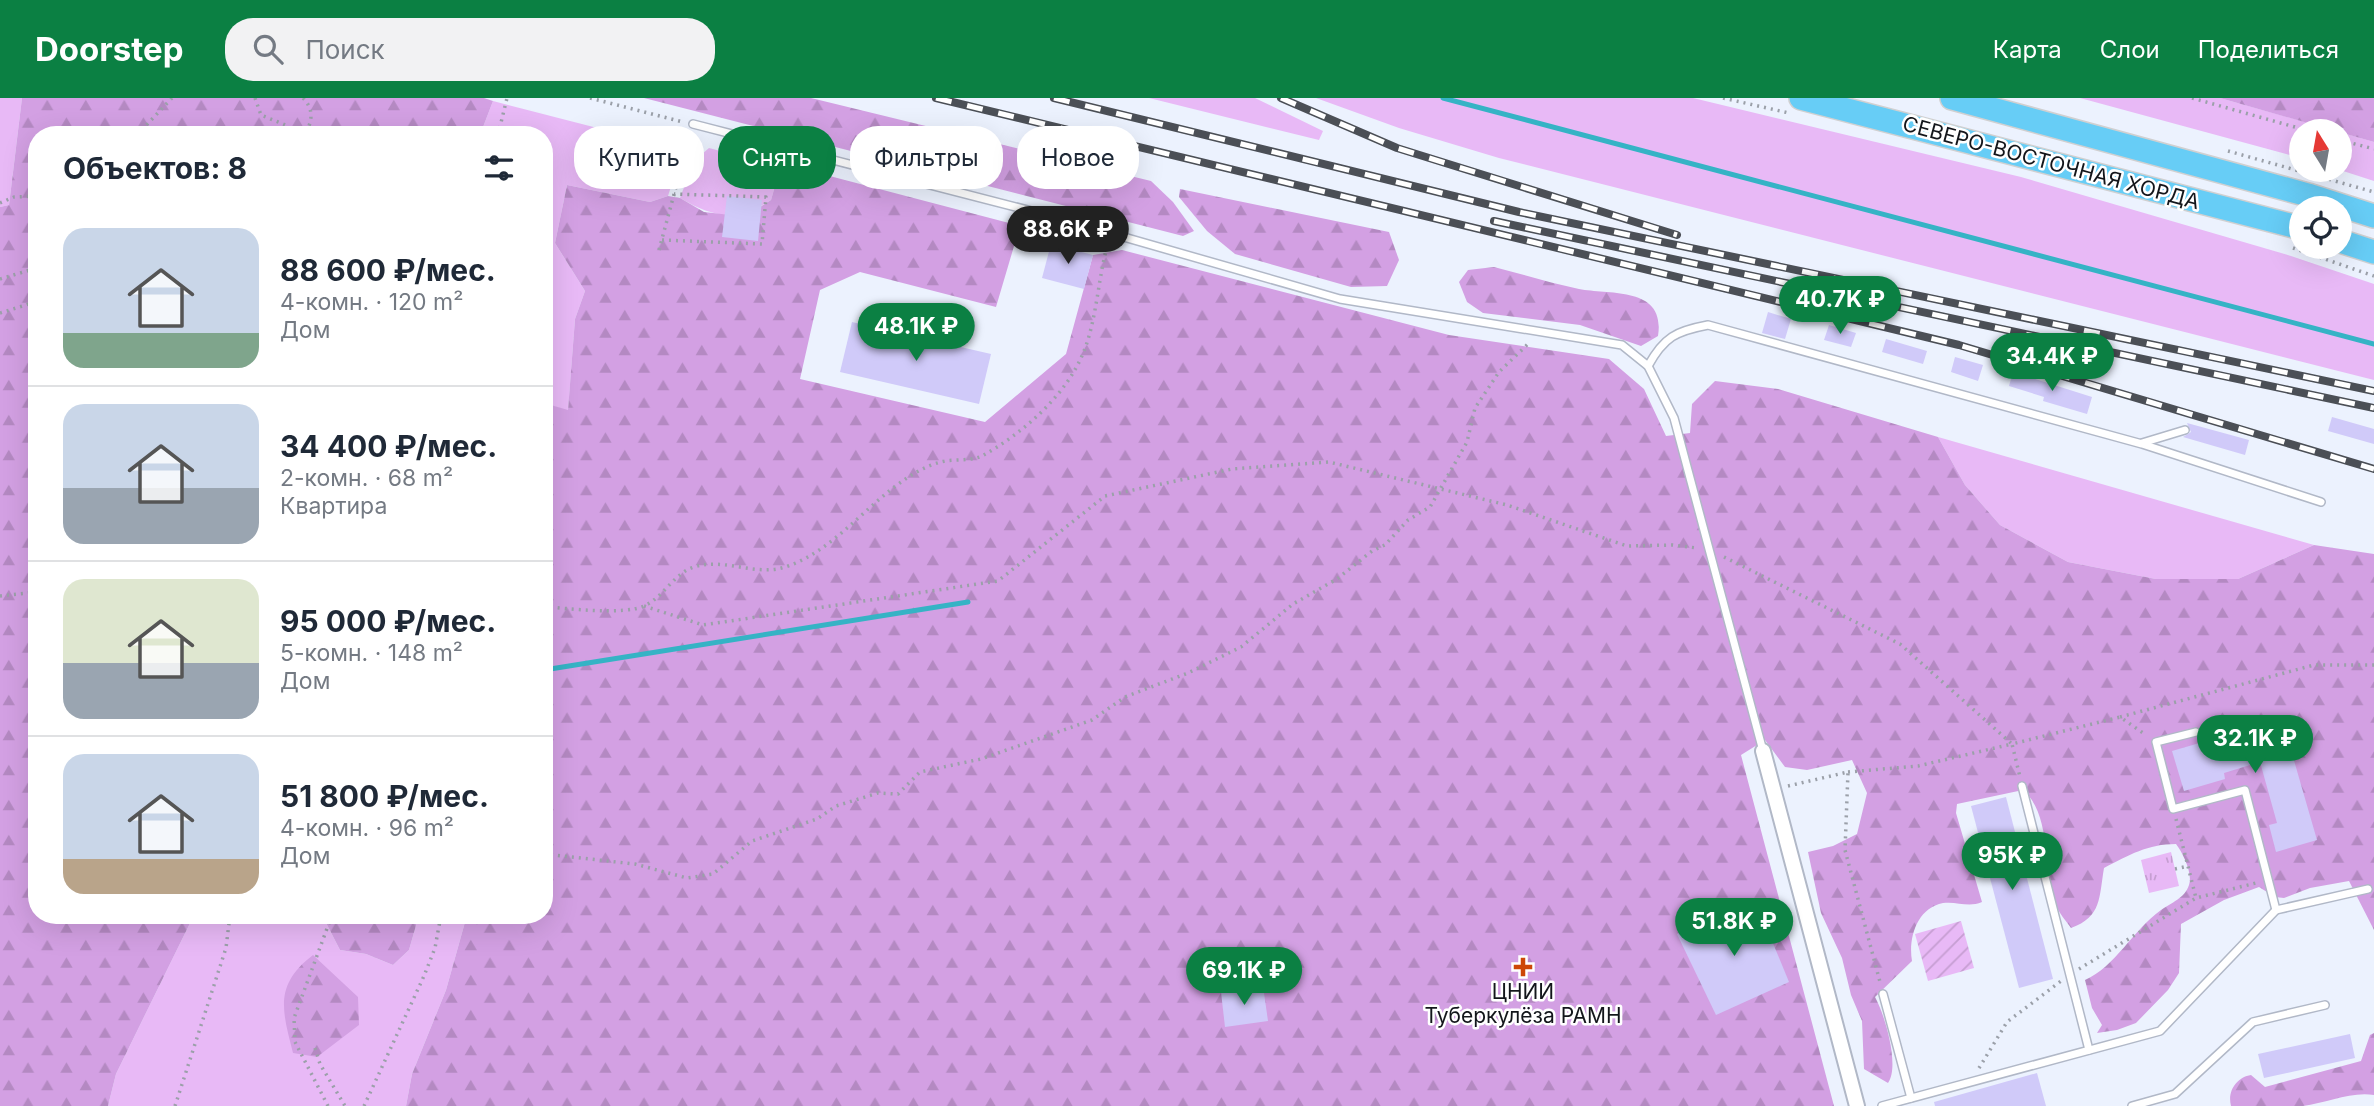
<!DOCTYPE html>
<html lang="ru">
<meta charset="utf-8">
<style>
:root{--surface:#fff;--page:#f2f2f3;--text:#1f2937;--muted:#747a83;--line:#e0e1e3;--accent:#0b8043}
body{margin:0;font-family:Inter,sans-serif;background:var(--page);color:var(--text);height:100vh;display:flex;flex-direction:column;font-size:26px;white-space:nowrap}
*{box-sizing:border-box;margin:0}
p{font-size:23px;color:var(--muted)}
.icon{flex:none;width:38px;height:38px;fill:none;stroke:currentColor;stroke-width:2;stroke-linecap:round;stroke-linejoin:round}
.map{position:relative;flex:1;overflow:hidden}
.panel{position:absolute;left:28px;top:28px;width:525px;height:798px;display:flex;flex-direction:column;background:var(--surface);border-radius:28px;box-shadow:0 7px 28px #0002}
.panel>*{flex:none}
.guide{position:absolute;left:574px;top:28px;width:665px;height:63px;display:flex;gap:14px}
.needle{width:46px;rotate:349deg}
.tools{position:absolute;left:2289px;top:21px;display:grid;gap:14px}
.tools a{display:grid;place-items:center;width:63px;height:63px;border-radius:50%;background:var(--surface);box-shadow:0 7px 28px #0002;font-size:35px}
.price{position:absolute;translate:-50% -60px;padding:0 16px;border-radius:24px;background:var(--accent);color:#fff;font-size:23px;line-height:46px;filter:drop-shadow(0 2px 4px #0008)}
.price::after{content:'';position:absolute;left:50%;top:42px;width:21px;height:16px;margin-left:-10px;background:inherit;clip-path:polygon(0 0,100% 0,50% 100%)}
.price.active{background:#222;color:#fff}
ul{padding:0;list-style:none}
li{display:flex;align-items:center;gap:21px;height:175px;padding:0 35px}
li+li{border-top:2px solid var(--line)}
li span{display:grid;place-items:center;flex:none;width:196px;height:140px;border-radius:21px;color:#555}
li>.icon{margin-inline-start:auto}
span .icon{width:84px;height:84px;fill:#fffc;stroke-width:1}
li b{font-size:30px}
h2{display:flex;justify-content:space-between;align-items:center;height:84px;padding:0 35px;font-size:30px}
.pill{padding:0 24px;border-radius:28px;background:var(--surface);box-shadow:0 7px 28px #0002;font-size:24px;line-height:63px}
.pill.active{background:var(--accent);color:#fff}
header{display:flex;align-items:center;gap:42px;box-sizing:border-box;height:98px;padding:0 35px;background:var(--accent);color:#fff}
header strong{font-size:33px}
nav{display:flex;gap:38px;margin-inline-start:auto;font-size:24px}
.search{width:490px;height:63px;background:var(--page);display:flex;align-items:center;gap:18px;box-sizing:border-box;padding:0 24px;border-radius:28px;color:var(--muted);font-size:26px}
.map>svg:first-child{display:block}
.grass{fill:#e8b9f6}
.forest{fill:url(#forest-firs)}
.park{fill:url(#park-tufts)}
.garden{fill:url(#garden-furrows)}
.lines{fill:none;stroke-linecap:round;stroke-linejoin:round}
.stream{stroke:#35b3c5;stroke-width:5}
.building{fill:#d0caf9}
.service-casing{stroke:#b1b8c7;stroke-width:10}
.minor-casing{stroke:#b1b8c7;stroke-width:18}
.primary-casing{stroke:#d0d0d1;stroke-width:26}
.path{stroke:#9ba0a9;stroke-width:3.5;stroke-dasharray:2 5;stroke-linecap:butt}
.service{stroke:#fff;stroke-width:7}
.minor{stroke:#fff;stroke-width:14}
.primary{stroke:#67cdf6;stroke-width:23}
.rail-casing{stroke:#4b4f56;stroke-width:8}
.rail{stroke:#fff;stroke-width:5;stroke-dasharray:16;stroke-linecap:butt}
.poi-dot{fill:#cd4706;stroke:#fff;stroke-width:2.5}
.labels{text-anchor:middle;stroke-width:5;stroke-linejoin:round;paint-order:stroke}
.street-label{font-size:21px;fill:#13161b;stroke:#fff}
.poi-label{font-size:21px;fill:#13161b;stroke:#fff}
</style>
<header>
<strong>Doorstep</strong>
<div class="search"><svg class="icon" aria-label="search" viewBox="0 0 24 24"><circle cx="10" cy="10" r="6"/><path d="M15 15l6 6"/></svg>Поиск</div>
<nav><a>Карта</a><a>Слои</a><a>Поделиться</a></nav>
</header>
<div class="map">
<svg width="2374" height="1008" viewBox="0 0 2374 1008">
<defs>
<pattern id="forest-firs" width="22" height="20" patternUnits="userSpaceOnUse" patternTransform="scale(1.75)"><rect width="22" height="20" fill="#d3a0e3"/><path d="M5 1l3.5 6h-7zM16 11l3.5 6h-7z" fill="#b489c2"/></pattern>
<pattern id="park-tufts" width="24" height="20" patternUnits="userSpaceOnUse" patternTransform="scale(1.75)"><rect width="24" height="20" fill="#e8b9f6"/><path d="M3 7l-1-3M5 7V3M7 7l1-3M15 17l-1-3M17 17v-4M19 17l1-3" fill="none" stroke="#c69ed2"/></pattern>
<pattern id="garden-furrows" width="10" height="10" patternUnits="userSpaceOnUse" patternTransform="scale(1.75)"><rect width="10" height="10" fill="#e8b9f6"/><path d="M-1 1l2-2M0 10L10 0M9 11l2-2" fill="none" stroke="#c69ed2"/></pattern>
</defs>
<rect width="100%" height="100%" fill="#ecf2fe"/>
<g class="grass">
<polygon points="0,0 22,0 9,107 0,109"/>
<polygon points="1149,0 1255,0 1323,33 1319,42"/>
<polygon points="1316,0 1693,0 2021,79 2291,158 2374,186 2374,282 1499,60 1399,30"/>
<polygon points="2080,0 2220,0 2337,33 2301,33 2301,60"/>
<polygon points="493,3 609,33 640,32 668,43 673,82 668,98 650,104 567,87 555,145 585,193 575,221 568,313 544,305 544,37 480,37"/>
<polygon points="2340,34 2374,44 2374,83 2340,72"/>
<path d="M709 50 747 60 777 81 771 102C737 124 714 120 680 100L694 63Z"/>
<polygon points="1938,339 2314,447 2238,481 2156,481 2068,464 2000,427 1965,387"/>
<polygon points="194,817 322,817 340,852 366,856 393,867 409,852 419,817 467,817 446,892 412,976 406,1008 108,1008 116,976"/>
</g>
<g class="forest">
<polygon points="22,0 484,0 493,3 480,37 37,37 37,817 194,817 116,976 108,1008 0,1008 0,109 9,107"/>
<polygon points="644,0 811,0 1151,83 1173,104 1194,133 1183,138"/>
<polygon points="2220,0 2374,0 2374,44"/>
<path d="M822 76 1009 125 1017 138 996 209 860 174 820 192 800 281 985 324 1066 256 1093 157 1122 152 1449 237 1609 261 1644 291 1666 338 1690 335 1692 306 1715 283 1778 291 1938 339 1965 387 2000 427 2068 464 2156 481H2238L2314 447 2374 456V832L2349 783 2310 790 2284 800 2275 799 2259 789 2224 802 2181 826 2179 875 2168 892 2136 925 2117 932 2097 935 2102 927 2092 910 2085 882C2115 869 2133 832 2161 812 2171 805 2185 800 2189 787 2193 776 2183 755 2176 746 2148 746 2129 757 2104 770 2099 799 2102 819 2071 830 2066 823 2059 815 2056 807 2043 774 2052 716 2023 692L1957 706 1956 715 1982 804C1968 810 1957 803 1943 805 1917 810 1908 840 1912 863L1875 899C1885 917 1900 968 1888 985L1864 971 1862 923 1851 897 1842 860 1821 815 1808 754 1833 748 1857 736 1867 695 1852 662 1807 672 1785 669 1765 642 1741 657 1834 1008H406L412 976 446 892 467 817H544V305L568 312 575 221 585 193 555 145 567 87 650 104 668 98 680 100 704 114 731 117 749 116 771 102 777 81 805 89Z"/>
<polygon points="1180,91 1389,134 1399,162 1387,188 1351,189 1235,156 1207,133 1179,99"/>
<path d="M1494 169C1522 176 1550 185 1579 191 1610 197 1666 188 1658 238L1641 248 1580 227 1483 215 1467 204 1459 184 1468 172Z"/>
<polygon points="322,817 419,817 409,852 393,867 366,856 340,852"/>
<path d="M313 857 358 899 359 927 317 959 293 955C282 912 274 887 313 857Z"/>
<path d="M2374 935V997C2352 993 2326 1005 2303 1008 2279 1008 2254 1008 2231 1008 2227 993 2237 979 2251 977L2265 989 2361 963 2370 937Z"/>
</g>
<polygon class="park" points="2171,754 2179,788 2149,795 2141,762"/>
<polygon class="garden" points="1961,823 1974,870 1928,883 1915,836"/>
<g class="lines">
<g class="stream">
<polyline points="1443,0 2374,246"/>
<polyline points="544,572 968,504"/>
</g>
</g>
<g class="building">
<polygon points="727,98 762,102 758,143 722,139"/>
<polygon points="1051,146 1093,157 1084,191 1042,180"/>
<polygon points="1768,214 1791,221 1785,241 1762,235"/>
<polygon points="852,224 991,256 979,306 840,274"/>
<polygon points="1829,227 1856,235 1851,249 1824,242"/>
<polygon points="1886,241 1927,253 1923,266 1882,254"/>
<polygon points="1955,259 1983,267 1978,283 1951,274"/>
<polygon points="2013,274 2092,299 2087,316 2043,303 2044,299 2009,288"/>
<polygon points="2332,319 2374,331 2374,346 2328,333"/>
<polygon points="2187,325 2249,342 2245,357 2183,339 2191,334"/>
<polygon points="2282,621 2317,742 2276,754 2269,727 2277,725 2260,664 2224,675 2225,681 2184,693 2172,653"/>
<polygon points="2006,699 2053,881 2019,890 1971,708"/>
<polygon points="1756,804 1789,884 1716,917 1677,836"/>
<polygon points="1263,888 1268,923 1225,929 1221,894"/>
<polygon points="2350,936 2355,960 2264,980 2258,956"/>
<polygon points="2037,975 2046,1008 1935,1008 1934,1004"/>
</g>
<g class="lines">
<g class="service-casing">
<g id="service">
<polyline points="693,26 1047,117 1340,201 1622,247 1648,268 1674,320 1763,653"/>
<path d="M1648 268C1664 239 1676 233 1708 227L2142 346 2321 404"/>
<polyline points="2142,345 2185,332"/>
<polyline points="2196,634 2156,644 2173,711 2245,692 2276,812"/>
<polyline points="2022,688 2089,952"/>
<polyline points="1883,896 1911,1000"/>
<polyline points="1882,1008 2160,933 2276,812 2368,791"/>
<polyline points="2132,1008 2175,996 2253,924 2325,907"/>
</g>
</g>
<g class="minor-casing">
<polyline id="minor" points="1763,653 1857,1008"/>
</g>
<g class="primary-casing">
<g id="primary">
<polyline points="1801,0 2301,130"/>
<polyline points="1952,0 2308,97 2374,118"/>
<polyline points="2340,143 2374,154"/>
</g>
</g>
<g class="path">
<polyline points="255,0 261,17 288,28 291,37"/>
<path d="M303 0C314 11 313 24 304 37"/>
<polyline points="590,0 683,24"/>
<polyline points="1723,0 1789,15"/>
<polyline points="2192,0 2309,33"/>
<polyline points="137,37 172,0"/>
<polyline points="498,37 507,0"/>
<polyline points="2340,42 2374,51"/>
<polyline points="2228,53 2374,94"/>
<polyline points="0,105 14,99 37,98"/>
<polyline points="662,142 762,146 766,99 674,96"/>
<polyline points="2293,150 2374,178"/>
<polyline points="659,152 690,37"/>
<polyline points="0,181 37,170"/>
<polyline points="0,215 29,206 37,207"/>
<polyline points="1724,459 1900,546 2012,646 2120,619 2146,637"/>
<polyline points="0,498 37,494"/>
<path d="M544 508C565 511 626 517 644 508 663 500 674 475 694 469 726 459 757 480 788 468 834 452 867 406 907 380 919 372 931 366 945 363 957 361 971 363 982 358 1022 336 1067 297 1084 253 1097 220 1098 180 1108 145"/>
<polyline points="644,508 703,527 998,483 1105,398 1232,371 1329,364 1507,407 1627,448 1673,447 1697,450"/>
<polyline points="2120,619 2314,567 2374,567"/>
<polyline points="1848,674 1918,668 2012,646 2020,679"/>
<polyline points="1788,688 1848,674 1845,752 1880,884"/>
<polyline points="2176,721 2196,800"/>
<polyline points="544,756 635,766 687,780 713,776 752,743 817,721 836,708 878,695 898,696 920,674 981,661 1092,622 1125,599 1188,575 1241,549 1293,506 1337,481 1372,453 1385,447 1408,422 1430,409 1467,344 1475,310 1499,274 1530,244"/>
<polyline points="2175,771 2188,768"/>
<polyline points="441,820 482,825 487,817"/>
<polyline points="2079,871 2196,800 2256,785"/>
<polyline points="315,950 320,966 345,1008"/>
<polyline points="1979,970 2007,924 2061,883"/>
<polyline points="175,1008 226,850 230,817"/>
<polyline points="328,1008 295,944 294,920 332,817"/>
<polyline points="364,1008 424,878 435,850 441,817"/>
</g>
<use href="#service" class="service"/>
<use href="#minor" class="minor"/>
<use href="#primary" class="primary"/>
<g class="rail-casing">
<g id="rail">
<polyline points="936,0 1959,247 2374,371"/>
<polyline points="1054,0 1519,114 2374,293"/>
<polyline points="1281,0 1397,50 1677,137"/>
<polyline points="1494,123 2374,310"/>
</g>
</g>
<use href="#rail" class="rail"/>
</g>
<path class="poi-dot" d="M1519.5 858.5h7v7h7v7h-7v7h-7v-7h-7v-7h7z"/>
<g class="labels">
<g class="street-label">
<text transform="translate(2051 65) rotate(15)" y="7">СЕВЕРО-ВОСТОЧНАЯ ХОРДА</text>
</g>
<g class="poi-label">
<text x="1523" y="901">ЦНИИ<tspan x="1523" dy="24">Туберкулёза РАМН</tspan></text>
</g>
</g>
</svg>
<div class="tools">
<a><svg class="needle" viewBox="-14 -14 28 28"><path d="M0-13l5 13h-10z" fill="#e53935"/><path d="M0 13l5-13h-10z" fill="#747a83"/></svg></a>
<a><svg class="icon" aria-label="locate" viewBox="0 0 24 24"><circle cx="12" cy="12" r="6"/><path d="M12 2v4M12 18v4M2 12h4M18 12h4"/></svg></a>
</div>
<b class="price active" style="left:1068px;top:168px">88.6K ₽</b>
<b class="price" style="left:1840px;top:238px">40.7K ₽</b>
<b class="price" style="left:916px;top:265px">48.1K ₽</b>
<b class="price" style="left:2052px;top:295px">34.4K ₽</b>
<b class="price" style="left:2255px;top:677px">32.1K ₽</b>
<b class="price" style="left:2012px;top:794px">95K ₽</b>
<b class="price" style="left:1734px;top:860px">51.8K ₽</b>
<b class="price" style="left:1244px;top:909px">69.1K ₽</b>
<div class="guide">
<a class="pill">Купить</a>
<a class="pill active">Снять</a>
<a class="pill">Фильтры</a>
<a class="pill">Новое</a>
</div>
<section class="panel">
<h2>Объектов: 8<svg class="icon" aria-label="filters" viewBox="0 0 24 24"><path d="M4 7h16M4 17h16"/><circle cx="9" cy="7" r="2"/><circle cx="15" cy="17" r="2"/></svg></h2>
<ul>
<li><span style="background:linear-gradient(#c9d6e8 75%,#7fa58c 0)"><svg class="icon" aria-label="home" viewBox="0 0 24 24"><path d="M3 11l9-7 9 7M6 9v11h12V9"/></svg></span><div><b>88 600 ₽/мес.</b><p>4-комн. · 120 m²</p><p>Дом</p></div></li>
<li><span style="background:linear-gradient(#c9d6e8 60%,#9aa5b1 0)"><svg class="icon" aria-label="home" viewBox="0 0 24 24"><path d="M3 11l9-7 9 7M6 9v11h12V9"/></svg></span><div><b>34 400 ₽/мес.</b><p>2-комн. · 68 m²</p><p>Квартира</p></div></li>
<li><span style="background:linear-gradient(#dfe7d0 60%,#9aa5b1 0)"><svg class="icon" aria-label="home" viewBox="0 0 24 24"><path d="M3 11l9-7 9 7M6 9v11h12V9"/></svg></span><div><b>95 000 ₽/мес.</b><p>5-комн. · 148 m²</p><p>Дом</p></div></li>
<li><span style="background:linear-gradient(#c9d6e8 75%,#b9a48a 0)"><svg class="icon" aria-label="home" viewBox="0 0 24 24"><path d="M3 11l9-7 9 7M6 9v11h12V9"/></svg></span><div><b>51 800 ₽/мес.</b><p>4-комн. · 96 m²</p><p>Дом</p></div></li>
</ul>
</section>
</div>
